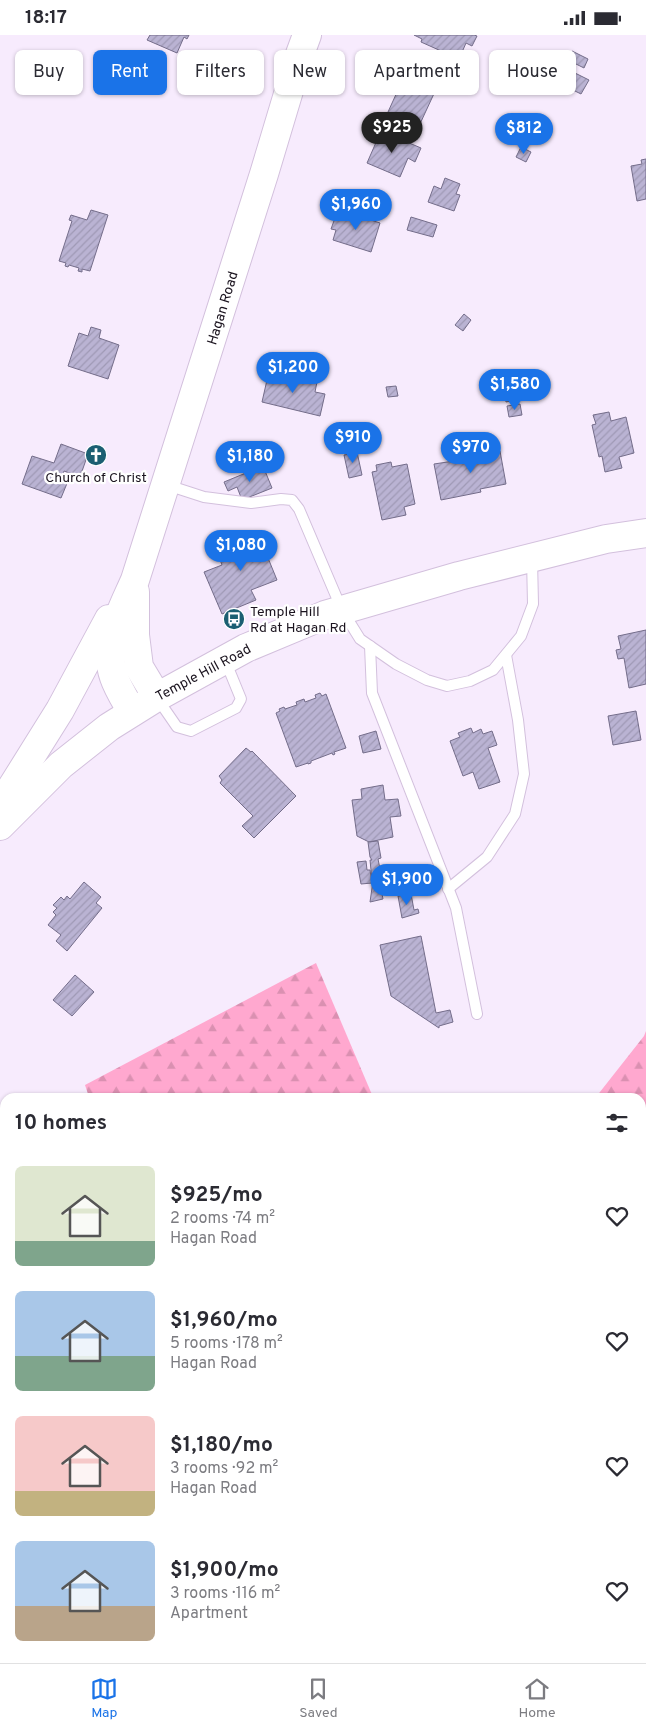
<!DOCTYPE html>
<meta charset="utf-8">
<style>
:root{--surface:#fff;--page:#f7f7f7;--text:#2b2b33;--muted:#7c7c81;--line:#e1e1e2;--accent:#1a73e8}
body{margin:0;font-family:Overpass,sans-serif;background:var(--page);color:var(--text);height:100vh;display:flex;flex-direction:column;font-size:19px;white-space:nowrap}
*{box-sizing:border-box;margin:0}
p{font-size:16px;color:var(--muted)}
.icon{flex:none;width:28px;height:28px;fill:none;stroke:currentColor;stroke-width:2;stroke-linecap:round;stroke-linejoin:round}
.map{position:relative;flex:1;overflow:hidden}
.drawer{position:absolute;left:0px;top:1058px;width:646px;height:571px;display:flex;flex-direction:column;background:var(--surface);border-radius:15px 15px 0 0;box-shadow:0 1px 4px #0004}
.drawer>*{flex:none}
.hud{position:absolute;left:15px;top:15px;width:616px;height:45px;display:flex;gap:10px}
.price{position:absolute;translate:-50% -42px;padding:0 11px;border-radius:18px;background:var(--accent);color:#fff;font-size:16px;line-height:32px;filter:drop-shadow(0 1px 2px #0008)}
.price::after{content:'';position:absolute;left:50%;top:30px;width:15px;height:11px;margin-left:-8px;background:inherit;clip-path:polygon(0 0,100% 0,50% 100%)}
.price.current{background:#222;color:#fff}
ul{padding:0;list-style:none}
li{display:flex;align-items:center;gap:15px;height:125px;padding:0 15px}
li span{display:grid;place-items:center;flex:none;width:140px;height:100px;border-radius:8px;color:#555}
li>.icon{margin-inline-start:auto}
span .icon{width:60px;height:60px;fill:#fffc;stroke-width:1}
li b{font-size:21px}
h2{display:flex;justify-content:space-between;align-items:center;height:60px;padding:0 15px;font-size:21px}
.chip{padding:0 18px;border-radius:8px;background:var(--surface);box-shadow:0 1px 4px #0004;font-size:18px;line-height:45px}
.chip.current{background:var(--accent);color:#fff}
.status{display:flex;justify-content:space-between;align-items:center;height:35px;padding:0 25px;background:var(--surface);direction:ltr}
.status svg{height:14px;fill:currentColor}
.tab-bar{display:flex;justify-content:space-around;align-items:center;height:70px;border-top:1px solid var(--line);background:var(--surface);font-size:14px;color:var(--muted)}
.tab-bar a{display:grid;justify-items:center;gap:2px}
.tab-bar .current{color:var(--accent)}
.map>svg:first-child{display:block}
.forest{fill:url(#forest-firs)}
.building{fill:url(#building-hatch);stroke:#746d8a}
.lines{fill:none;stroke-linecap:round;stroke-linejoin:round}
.lane-casing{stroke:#d3c0dd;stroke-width:12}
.secondary-casing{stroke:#d3c0dd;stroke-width:30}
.highway-casing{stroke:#d3c0dd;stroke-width:30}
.lane{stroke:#fff;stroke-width:10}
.secondary{stroke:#fff;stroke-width:28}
.highway{stroke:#fff;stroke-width:28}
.labels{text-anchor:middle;stroke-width:4.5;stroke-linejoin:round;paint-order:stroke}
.street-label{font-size:14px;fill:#1b141f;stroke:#fff}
.poi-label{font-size:14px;fill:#1b141f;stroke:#fff}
</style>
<div class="status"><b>18:17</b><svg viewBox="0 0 49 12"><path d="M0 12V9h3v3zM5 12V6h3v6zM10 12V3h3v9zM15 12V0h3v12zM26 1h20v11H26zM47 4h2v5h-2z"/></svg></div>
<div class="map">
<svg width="646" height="1628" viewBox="0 0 646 1628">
<defs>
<pattern id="forest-firs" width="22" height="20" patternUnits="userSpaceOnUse" patternTransform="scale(1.25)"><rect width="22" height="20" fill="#ffa8cf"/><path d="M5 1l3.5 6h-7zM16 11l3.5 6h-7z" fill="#da90b1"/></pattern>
<pattern id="building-hatch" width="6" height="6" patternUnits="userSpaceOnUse" patternTransform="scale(1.25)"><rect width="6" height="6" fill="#bab3d3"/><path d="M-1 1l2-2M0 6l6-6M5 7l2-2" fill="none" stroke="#9f99b5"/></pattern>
</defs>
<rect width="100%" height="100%" fill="#f7ebfd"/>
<g class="forest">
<polygon points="316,928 373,1062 89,1062 85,1050"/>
<polygon points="646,996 646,1628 300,1628 298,1624 641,1624 641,1062 596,1062 644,1001"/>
</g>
<g class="building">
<polygon points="150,0 189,0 187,4 184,2 177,18 147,5"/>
<polygon points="414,0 474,0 477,1 472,11 466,8 459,24 421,7 422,4"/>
<polygon points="572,16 588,24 584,33 568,25"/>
<polygon points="563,32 589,45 581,59 555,46"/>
<polygon points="407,35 438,50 419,91 388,77"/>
<polygon points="381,96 421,113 415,127 408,123 400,142 367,128"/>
<polygon points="521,112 531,117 526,127 516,122"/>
<polygon points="646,124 646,164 637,166 631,131 642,129 641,125"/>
<polygon points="445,143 460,149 456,159 460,160 454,176 428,167 434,151 441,154"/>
<polygon points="91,175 108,180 90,236 82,234 82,237 78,236 79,233 69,230 68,232 65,231 66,228 59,226 72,186 69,185 71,180 87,185"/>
<polygon points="343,176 380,188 371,217 333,205 336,195 331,194 335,183 340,185"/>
<polygon points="411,182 437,190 433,202 407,195"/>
<polygon points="464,279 471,285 463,296 455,290"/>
<polygon points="91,292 101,295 99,303 119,310 108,344 68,331 79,298 88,301"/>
<polygon points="269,336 317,347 315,357 325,359 320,381 262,367"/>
<polygon points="396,351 398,361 388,362 386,352"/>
<polygon points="522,351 525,363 506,367 504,356"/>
<polygon points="520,369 522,380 509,382 507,371"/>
<polygon points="609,377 611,386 626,382 634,418 619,422 622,433 605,437 602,421 599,422 592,390 596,389 593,380"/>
<polygon points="495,408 497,417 500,416 506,449 480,454 481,457 441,465 434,429 454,426 454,424 459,423 459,425 466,423 466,421 471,420 471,422 478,421 478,419 483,420 481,411"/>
<polygon points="61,409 88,419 80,442 64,436 61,444 68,446 61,463 22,449 32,421 54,428"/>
<polygon points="355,414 356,418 357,417 362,440 349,443 344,420 350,419 349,416"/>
<polygon points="391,427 392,432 407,429 415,469 404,472 406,480 382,485 372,437 377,436 376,430"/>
<polygon points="263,431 272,453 242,465 237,452 228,456 224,447"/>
<polygon points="246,496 248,500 257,496 277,545 251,555 256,565 222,579 204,537 222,530 219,522 233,516 228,504"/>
<polygon points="646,595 646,649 629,653 624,623 618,624 616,615 621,614 618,601"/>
<polygon points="320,658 322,661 326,659 346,713 334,717 335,719 333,720 332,718 311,726 311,728 308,729 308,728 296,732 276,678 280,676 279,674 284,672 285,674 297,670 296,667 304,664 305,667 316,663 315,660"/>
<polygon points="636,676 641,705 613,710 608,681"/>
<polygon points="471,693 473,698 481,694 483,699 492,696 497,710 488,713 500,747 479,754 473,737 463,741 450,706 460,702 458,698"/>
<polygon points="376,696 381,714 363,718 359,701"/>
<polygon points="246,713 251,717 252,716 296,761 254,803 242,791 253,781 220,748 222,745 219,741"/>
<polygon points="383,750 385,765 398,764 401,781 390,782 393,802 369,807 357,801 352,765 362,764 361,754"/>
<polygon points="378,806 381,823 378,824 380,834 377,834 379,843 372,845 370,825 372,825 370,822 368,807"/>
<polygon points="366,826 367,835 370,835 372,848 361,849 357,827"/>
<polygon points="382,844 384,854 381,854 383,864 370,867 373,846"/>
<polygon points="84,847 101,862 96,868 102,873 67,916 56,906 61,900 48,890 56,880 53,877 57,873 53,870 61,862 64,865 67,861 70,864"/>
<polygon points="411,859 414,875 418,874 419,878 402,883 398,861"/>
<polygon points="421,901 436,978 450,975 453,987 439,991 439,993 391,961 380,910"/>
<polygon points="75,940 94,957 72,981 53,965"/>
</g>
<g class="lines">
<g class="lane-casing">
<g id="lane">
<polyline points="167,450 204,462 251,468 281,464 292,465 299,474 342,575 360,604 396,629 427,645 447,651 470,646 493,635 521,601 533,569 532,524"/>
<polyline points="370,611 372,658 456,873 477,979"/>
<polyline points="157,663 177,692 191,696 236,673 241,664 225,625"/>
<polyline points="448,854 487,822 515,779 524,739 518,685 506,620"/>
</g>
</g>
<g class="secondary-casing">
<g id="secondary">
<polyline points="135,557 135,600 139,632 157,662"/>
<path d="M132 677C126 666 118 654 114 642 102 609 122 575 135 545L264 139 300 19 307 0"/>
<polyline points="0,771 60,675 109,584"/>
<polyline points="0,791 61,730 109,692 157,662 246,613 325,580 459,541 606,504 646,498"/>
</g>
</g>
<g class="highway-casing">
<g id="highway">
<polyline points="0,1126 5,1136"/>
<polyline points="0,1380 5,1390"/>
<polyline points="106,1624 107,1628"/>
<polyline points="230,1624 232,1628"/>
</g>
</g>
<use href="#lane" class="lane"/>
<use href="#secondary" class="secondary"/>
<use href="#highway" class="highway"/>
</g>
<defs>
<g id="church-disc" transform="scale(1.125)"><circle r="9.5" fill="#1b5f72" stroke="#fff"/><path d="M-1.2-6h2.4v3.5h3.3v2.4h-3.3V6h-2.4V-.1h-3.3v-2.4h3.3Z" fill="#fff"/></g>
<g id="bus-disc" transform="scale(1.125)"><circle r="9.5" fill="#1b5f72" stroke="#fff"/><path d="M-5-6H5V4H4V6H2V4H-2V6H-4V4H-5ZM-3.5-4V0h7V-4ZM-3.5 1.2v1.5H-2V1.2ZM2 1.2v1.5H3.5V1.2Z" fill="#fff"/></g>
</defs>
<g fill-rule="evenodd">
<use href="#church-disc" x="96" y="420"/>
<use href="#bus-disc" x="234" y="584"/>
</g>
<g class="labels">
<g class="street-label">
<text transform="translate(222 273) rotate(-73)" y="5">Hagan Road</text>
<text transform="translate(203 637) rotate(-28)" y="5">Temple Hill Road</text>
</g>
<g class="poi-label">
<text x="96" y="447">Church of Christ</text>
<text x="250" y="581" text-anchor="start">Temple Hill<tspan x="250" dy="16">Rd at Hagan Rd</tspan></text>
</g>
</g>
</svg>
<b class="price current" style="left:392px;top:119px">$925</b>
<b class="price" style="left:524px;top:120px">$812</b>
<b class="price" style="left:356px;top:196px">$1,960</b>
<b class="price" style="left:293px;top:359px">$1,200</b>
<b class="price" style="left:515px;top:376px">$1,580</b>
<b class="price" style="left:353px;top:429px">$910</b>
<b class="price" style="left:471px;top:439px">$970</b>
<b class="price" style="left:250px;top:448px">$1,180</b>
<b class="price" style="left:241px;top:537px">$1,080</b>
<b class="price" style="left:407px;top:871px">$1,900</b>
<div class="hud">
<a class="chip">Buy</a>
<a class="chip current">Rent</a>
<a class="chip">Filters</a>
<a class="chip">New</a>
<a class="chip">Apartment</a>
<a class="chip">House</a>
</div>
<section class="drawer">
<h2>10 homes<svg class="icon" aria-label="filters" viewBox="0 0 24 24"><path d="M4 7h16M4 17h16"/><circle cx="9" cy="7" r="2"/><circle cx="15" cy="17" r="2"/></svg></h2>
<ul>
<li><span style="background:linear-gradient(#dfe7d0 75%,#7fa58c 0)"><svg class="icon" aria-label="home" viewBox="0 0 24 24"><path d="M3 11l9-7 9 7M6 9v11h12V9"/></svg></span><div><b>$925/mo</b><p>2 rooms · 74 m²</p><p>Hagan Road</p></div><svg class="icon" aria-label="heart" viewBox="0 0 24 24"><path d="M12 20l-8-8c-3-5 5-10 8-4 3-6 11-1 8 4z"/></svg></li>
<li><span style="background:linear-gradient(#a9c7e8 65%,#7fa58c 0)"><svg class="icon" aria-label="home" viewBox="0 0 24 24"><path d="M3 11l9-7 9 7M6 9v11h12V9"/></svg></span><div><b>$1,960/mo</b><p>5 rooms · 178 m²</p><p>Hagan Road</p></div><svg class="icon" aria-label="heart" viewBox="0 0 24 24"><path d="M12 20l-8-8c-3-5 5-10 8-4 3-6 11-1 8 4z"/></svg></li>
<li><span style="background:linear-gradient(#f6c9c9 75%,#c2b280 0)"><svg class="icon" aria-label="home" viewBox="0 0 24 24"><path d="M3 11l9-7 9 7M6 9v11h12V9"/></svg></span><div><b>$1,180/mo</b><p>3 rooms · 92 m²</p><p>Hagan Road</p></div><svg class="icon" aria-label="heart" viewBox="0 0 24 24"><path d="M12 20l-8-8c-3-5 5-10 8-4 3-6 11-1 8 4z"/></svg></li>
<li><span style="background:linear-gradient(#a9c7e8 65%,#b9a48a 0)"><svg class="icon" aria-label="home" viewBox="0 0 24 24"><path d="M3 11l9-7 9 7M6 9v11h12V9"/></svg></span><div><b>$1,900/mo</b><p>3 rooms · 116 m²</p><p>Apartment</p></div><svg class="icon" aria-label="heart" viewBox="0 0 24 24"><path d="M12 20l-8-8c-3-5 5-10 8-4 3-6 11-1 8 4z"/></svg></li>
</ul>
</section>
</div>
<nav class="tab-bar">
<a class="current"><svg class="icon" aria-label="map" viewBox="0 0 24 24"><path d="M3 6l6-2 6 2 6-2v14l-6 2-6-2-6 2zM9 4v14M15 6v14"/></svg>Map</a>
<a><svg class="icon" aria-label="saved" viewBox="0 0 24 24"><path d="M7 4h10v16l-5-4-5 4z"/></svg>Saved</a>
<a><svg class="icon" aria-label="home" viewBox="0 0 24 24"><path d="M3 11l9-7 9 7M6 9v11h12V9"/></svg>Home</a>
</nav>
